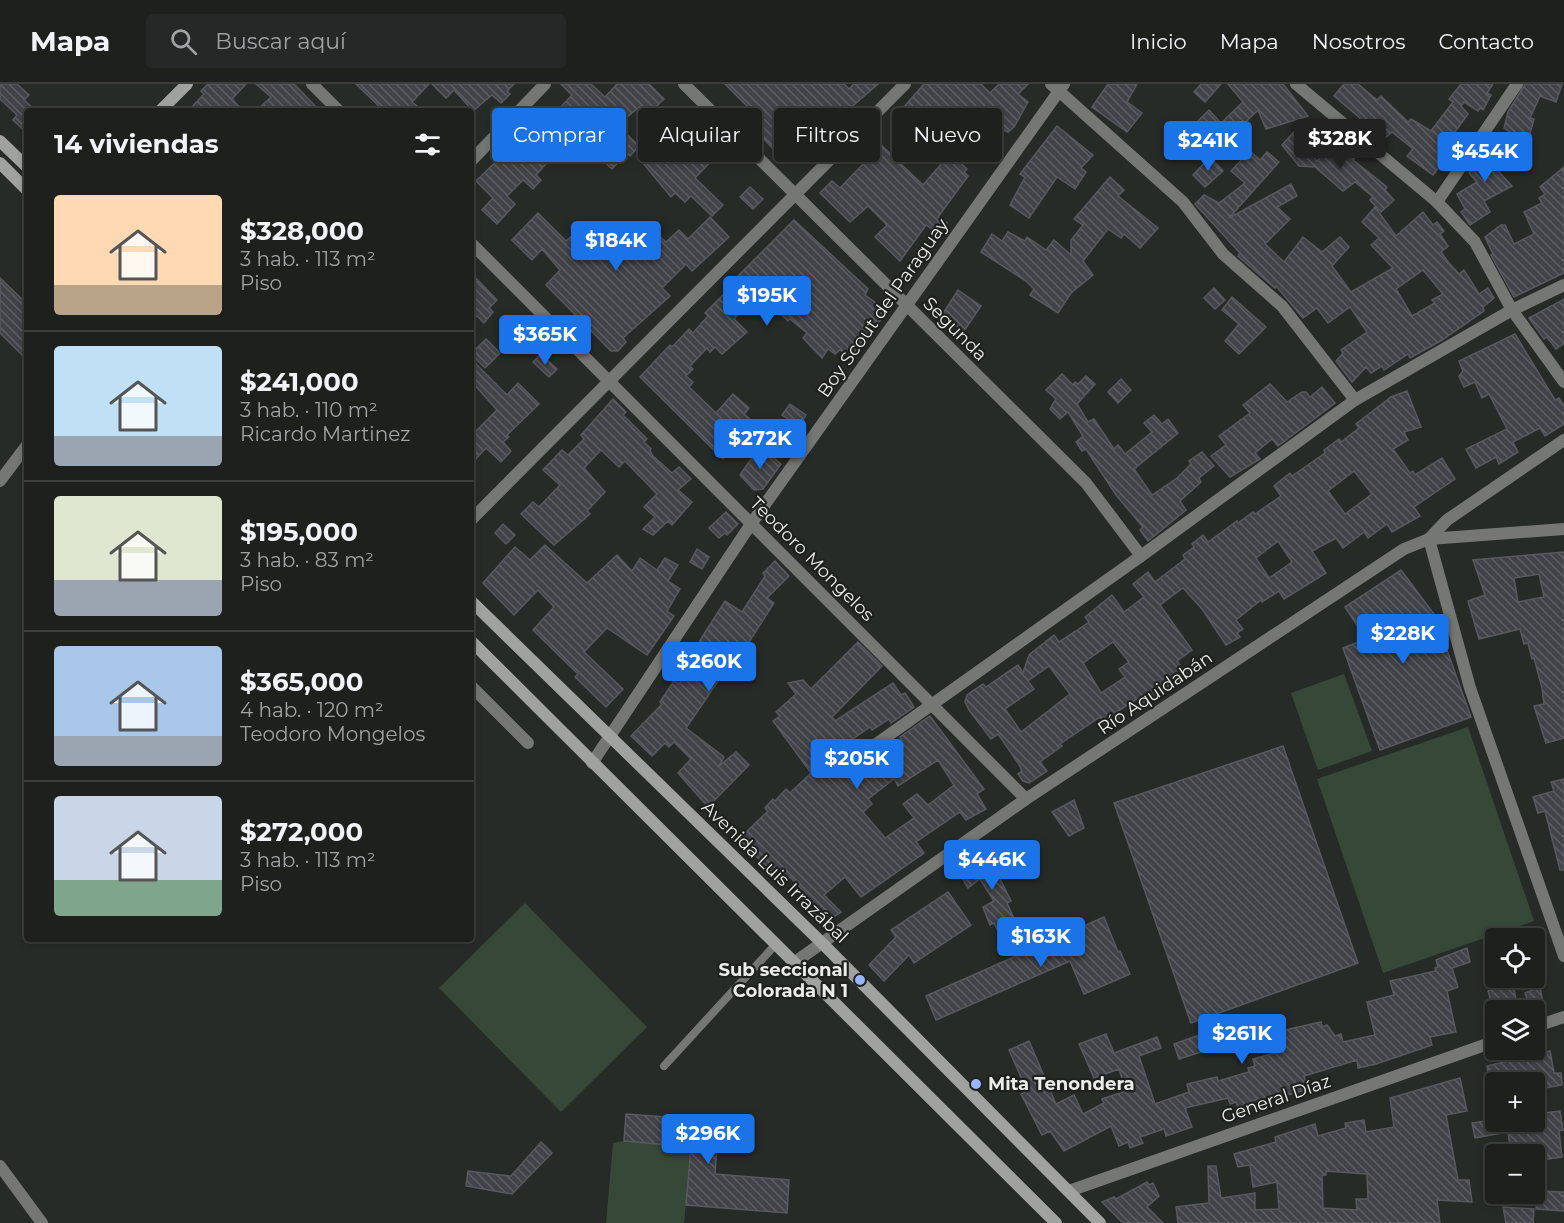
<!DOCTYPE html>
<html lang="es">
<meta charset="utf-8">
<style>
:root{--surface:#1d201d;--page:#252826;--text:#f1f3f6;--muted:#a0a3a4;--line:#3b3e3b;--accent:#1a73e8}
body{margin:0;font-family:Montserrat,sans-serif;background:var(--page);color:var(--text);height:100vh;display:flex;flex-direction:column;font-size:22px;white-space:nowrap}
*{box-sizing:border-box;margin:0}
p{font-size:20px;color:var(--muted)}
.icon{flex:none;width:33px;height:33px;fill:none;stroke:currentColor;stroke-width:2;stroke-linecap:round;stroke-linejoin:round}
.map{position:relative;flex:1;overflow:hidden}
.sheet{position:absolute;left:24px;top:24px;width:450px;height:834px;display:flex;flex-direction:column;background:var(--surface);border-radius:6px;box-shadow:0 3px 9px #0003,0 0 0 2px var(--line)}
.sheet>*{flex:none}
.banner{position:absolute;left:492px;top:24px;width:570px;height:54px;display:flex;gap:12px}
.controls{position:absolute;left:1485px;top:844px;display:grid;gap:12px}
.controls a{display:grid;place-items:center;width:60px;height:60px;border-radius:6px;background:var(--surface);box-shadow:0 3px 9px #0003,0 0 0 2px var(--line);font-size:30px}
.price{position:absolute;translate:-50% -51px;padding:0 14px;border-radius:6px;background:var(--accent);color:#fff;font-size:20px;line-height:39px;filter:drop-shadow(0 2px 3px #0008)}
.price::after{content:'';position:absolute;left:50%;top:36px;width:18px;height:14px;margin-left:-9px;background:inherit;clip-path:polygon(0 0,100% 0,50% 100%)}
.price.on{background:#222;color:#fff}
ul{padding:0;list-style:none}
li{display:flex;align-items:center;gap:18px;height:150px;padding:0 30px}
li+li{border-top:2px solid var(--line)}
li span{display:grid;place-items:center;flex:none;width:168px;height:120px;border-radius:6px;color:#555}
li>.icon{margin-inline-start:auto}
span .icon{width:72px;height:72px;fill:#fffc;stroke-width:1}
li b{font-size:26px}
h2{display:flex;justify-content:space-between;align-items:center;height:72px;padding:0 30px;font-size:26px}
.chip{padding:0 21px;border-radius:6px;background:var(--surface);box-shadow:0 3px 9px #0003,0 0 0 2px var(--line);font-size:21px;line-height:54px}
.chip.on{background:var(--accent);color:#fff}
header{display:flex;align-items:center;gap:36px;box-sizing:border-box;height:84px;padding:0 30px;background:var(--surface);border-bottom:2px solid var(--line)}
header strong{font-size:28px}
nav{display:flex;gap:33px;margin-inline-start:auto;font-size:21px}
.search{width:420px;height:54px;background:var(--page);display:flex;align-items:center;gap:15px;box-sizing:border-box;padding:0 21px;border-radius:6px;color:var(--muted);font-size:22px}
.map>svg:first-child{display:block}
.pitch{fill:#364837}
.building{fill:url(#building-back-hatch);stroke:#57595e;stroke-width:1.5;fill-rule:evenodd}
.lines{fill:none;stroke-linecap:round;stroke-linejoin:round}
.service{stroke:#757775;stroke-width:8}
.minor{stroke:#757775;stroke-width:12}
.secondary{stroke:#9fa29f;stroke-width:12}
.poi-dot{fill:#98b5fd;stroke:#1e211e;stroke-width:2}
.labels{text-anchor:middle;stroke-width:4.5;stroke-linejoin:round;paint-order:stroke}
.street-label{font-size:18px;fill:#eaedea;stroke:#1e211e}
.poi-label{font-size:18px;font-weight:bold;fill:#eaedea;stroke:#1e211e;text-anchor:end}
</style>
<header>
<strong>Mapa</strong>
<div class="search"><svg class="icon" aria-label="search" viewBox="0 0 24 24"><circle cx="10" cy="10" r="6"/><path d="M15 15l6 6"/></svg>Buscar aquí</div>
<nav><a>Inicio</a><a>Mapa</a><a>Nosotros</a><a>Contacto</a></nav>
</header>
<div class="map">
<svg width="1564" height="1139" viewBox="0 0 1564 1139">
<defs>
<pattern id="building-back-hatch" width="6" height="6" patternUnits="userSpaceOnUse" patternTransform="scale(1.5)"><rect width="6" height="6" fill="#414348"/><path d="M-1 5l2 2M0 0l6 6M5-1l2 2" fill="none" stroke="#5d5e63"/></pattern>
</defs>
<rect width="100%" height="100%" fill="#272b27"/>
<g class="pitch">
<polygon points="1344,590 1372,667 1318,686 1291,609"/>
<polygon points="1468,643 1534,837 1383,889 1317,695"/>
<polygon points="525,819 647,943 561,1028 439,904"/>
<polygon points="624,1057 691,1063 684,1139 606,1139 613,1059"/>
</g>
<g class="building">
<polygon points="0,0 17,0 29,11 24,16 36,27 27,27 27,49 13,36 17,31 0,15"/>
<polygon points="208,0 246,0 232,15 243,27 188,27 204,10 201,7"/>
<polygon points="256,0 294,0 320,27 256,27 271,13"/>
<polygon points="356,0 429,0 412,18 423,27 384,27"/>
<polygon points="432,0 514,0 507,7 510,10 501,19 492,11 473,27 454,6 446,14"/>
<polygon points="561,0 591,0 605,13 617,0 649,0 664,15 649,29 641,22 618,40 604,23 589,39 589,61 574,49 536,91 541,96 533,105 523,96 507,112 515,120 497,140 482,126 493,114 476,97 509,65 520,76 539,58 525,45 538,32 546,39 572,11"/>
<polygon points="725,0 844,0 849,5 854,0 878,0 840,33 842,36 830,48 800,21 780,40 790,50 774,66 745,34 753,28"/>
<polygon points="924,0 981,0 990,9 999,0 1028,0 1018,10 1028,18 1014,43 1008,48 1004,46 990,62 983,55 980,59 971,50 965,56 928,20 907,42 896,32"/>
<polygon points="1108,0 1137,0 1127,18 1142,29 1127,48 1092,23"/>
<polygon points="1201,0 1221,0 1205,18 1194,8"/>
<polygon points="1228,0 1283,0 1308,32 1266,45 1258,26 1214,69 1201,55 1208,49 1197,38 1209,26 1221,39 1243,18"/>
<polygon points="1344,0 1358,0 1377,16 1381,12 1408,38 1411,35 1431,47 1453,18 1449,15 1461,0 1493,0 1487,9 1491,11 1483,26 1480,24 1478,27 1464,18 1461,22 1468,30 1446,60 1452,67 1433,91 1407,72 1413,65 1392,48 1383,56 1379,53 1377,54 1358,38 1360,34 1334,12"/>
<polygon points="1525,0 1562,0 1556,18 1540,12 1530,34 1534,35 1527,60 1504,44 1508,28"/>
<polygon points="689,40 719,69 695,94 723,121 712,132 691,112 685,118 675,109 671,113 643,79 667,56 670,58"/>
<polygon points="1057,42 1093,71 1081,84 1086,88 1075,105 1057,93 1029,134 1010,121 1025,93 1020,90"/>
<polygon points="620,44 639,62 630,72 627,69 612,85 595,69"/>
<polygon points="1294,48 1317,77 1329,64 1339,72 1349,61 1358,70 1353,76 1387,103 1385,106 1394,116 1381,128 1370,116 1373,113 1355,98 1343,107 1315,83 1299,82 1282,61"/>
<polygon points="875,55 923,101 943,78 937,72 945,64 967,85 964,88 968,92 938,133 947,139 939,150 926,141 900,177 875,153 887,141 868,122 850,138 820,109 832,97 840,104 868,75 862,68"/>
<polygon points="1494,57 1511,75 1499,88 1512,102 1484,117 1490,128 1470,141 1461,128 1465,125 1457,110 1477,98 1469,89"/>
<path d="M1250 67 1260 76 1267 68 1279 78 1229 134 1291 100 1297 112 1277 123 1290 135 1265 160 1284 178 1303 153 1322 168 1340 153 1349 163 1332 182 1351 208 1393 184 1371 161 1379 154 1362 138 1375 123 1396 152 1423 128 1433 141 1437 138 1444 147 1440 150 1448 162 1441 168 1449 179 1459 190 1464 186 1479 210 1488 204 1494 214 1483 223 1484 227 1442 256 1410 274 1408 270 1384 286 1382 282 1371 289 1366 283 1352 298 1336 277 1343 269 1341 266 1367 248 1350 223 1328 239 1317 224 1303 234 1276 202 1275 204 1238 172 1240 169 1195 120 1204 111 1219 119 1245 99 1231 87ZM1423 186 1443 210 1432 216 1435 219 1412 232 1396 205Z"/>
<polygon points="1210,73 1223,87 1205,103 1193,91"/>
<polygon points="1564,83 1564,189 1514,213 1491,171 1493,170 1485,153 1501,141 1505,141 1514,160 1534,150 1524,128 1542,119 1539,114 1545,110 1540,103"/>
<polygon points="1110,93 1124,106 1118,112 1158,144 1140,164 1124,150 1121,154 1108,145 1083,177 1093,191 1071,209 1058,229 1030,211 1034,205 1026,197 981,168 992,150 1002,157 1008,148 1025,157 1027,153 1046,166 1054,156 1071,171 1071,156 1083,141 1074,135"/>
<polygon points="750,103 763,115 753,125 740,113"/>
<polygon points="538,129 566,157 585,140 615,170 633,152 630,149 639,140 652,153 656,149 666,158 679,146 688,155 710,133 729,153 692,187 686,180 662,204 670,212 623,254 626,258 618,267 611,267 546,201 560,186 542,165 532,176 512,156"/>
<polygon points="794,136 868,205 865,211 887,227 863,261 861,259 851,274 840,266 835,270 828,265 822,274 803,254 807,249 790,235 788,237 761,210 750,218 734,235 747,248 722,270 715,263 710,268 707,264 690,282 693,285 686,292 693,298 689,303 716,329 733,310 749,324 744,330 757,341 723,375 640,293 670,261 672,263 689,245 693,249 708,232 705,229 729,205 727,203"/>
<polygon points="471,189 497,216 489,224 493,228 484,239 477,232 471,238"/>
<polygon points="0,194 27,220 27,276 0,249"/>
<polygon points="1214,204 1225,216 1215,225 1204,214"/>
<polygon points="958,206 981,222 964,247 942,231"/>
<polygon points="1232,213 1266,243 1239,270 1225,257 1239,240 1222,226"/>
<polygon points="1564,215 1564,259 1556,265 1547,253 1544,255 1529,234"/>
<polygon points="1515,250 1555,316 1559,314 1564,322 1564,340 1545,352 1540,344 1513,358 1518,368 1499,380 1496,373 1476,384 1466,365 1507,345 1489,310 1482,314 1475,298 1464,303 1459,292 1463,287 1459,277"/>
<polygon points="486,255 500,269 485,284 471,270"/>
<polygon points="541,270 557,285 549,293 533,278"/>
<polygon points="471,275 507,311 518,299 539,320 507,351 509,353 503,358 511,367 501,378 486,364 471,380 471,352 497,326 471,297"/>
<polygon points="1062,290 1073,301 1075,298 1078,300 1086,292 1095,300 1077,320 1088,338 1094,335 1114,365 1118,361 1125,370 1152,348 1144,339 1154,331 1162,340 1168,335 1178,349 1134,385 1152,411 1177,394 1191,380 1189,377 1202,368 1214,382 1199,394 1201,398 1180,417 1186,426 1148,457 1140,446 1143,443 1116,411 1086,365 1082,367 1076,358 1083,352 1068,328 1060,335 1050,325 1056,315 1046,306"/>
<polygon points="1121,295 1131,306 1118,319 1108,308"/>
<polygon points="1270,300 1287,318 1302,308 1306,308 1310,313 1322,303 1335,319 1278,362 1272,355 1255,369 1260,375 1230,393 1211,372 1226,361 1219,352 1250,329 1243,321"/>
<path d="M1407 307 1421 343 1404 348 1408 356 1393 365 1410 389 1413 387 1415 391 1442 374 1455 395 1414 423 1420 432 1392 448 1387 440 1368 454 1364 448 1343 464 1336 454 1312 467 1326 489 1284 515 1279 507 1262 518 1261 516 1236 536 1243 545 1237 549 1240 553 1226 561 1202 525 1183 504 1160 521 1192 566 1177 577 1188 592 1143 622 1138 614 1115 629 1119 634 1107 642 1100 633 1060 660 1062 662 1040 678 1047 687 1029 699 1023 697 1018 690 1022 687 1018 679 998 650 991 655 969 626 965 618 967 611 983 600 986 603 1018 581 1023 589 1029 571 1054 551 1059 558 1076 547 1089 538 1085 533 1112 511 1124 528 1144 513 1133 500 1148 488 1155 498 1185 475 1183 471 1194 463 1192 460 1203 451 1208 458 1237 437 1238 439 1253 428 1255 430 1281 412 1274 402 1290 389 1292 392 1325 369 1324 366 1339 355 1341 358 1359 344 1356 340 1391 313ZM1354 387 1372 410 1345 430 1328 407ZM1278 457 1292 478 1269 494 1256 474ZM1113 558 1129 578 1119 585 1125 593 1101 609 1083 579ZM1049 582 1070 610 1021 648 1005 625 1034 605 1028 597Z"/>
<polygon points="613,315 626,328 623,331 647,355 644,358 651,365 650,367 653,372 672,389 679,383 691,395 678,406 692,418 672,441 668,437 653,451 643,445 655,433 644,423 657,410 625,377 619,383 601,366 584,384 605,408 587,427 590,430 554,461 521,430 533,418 539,423 560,401 543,386 562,366 568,371 584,355 581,351"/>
<polygon points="790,320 806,331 799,342 782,331"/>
<polygon points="760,362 781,380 763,405 754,406 740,391"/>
<polygon points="726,428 738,440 727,451 725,449 719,454 709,444"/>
<polygon points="503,440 515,451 506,460 495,449"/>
<polygon points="545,461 587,499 617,471 632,487 640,474 657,486 665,474 678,481 668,497 680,505 667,527 674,532 647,571 607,544 584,568 623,605 606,623 575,593 578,590 533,546 554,523 538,506 514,531 483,499 515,463 530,476"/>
<polygon points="697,465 709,473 702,485 690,478"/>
<path d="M1564 468V654L1546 659 1534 622 1544 620 1542 604 1534 574 1532 575 1528 559 1524 560 1520 545 1479 555 1468 517 1485 511 1473 476ZM1539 490 1544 513 1518 518 1514 494Z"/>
<polygon points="775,477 789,492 767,514 774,519 736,578 741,582 732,596 723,590 686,644 724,673 719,682 736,668 749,681 708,723 678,689 691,675 674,658 669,663 665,659 652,672 631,652 662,620 660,618 674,597 679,600 697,572 692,569 725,517 742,528 765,492 763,489"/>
<polygon points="1401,486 1434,530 1471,633 1380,666 1343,564 1366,555 1345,523"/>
<path d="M858 558 882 582 832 633 835 637 893 599 901 611 905 609 914 623 891 639 889 635 872 646 870 643 830 671 837 679 838 688 846 691 851 696 857 693 903 660 900 653 930 632 984 705 977 710 986 725 966 736 960 728 916 758 924 769 861 813 845 793 824 811 841 828 824 839 801 816 807 811 790 793 783 799 739 755 768 727 765 724 773 715 775 717 786 705 790 709 811 689 773 637 780 632 776 628 796 610 788 599 803 596 811 605ZM938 676 954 701 928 721 917 710 903 720 914 734 885 754 863 728 872 720 868 715 894 695 898 702Z"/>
<polygon points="1283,662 1358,879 1191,939 1114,719"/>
<polygon points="1564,695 1564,786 1560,786 1545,727 1538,729 1533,713 1554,707 1551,698"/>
<polygon points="1074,716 1084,744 1069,752 1052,728"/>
<polygon points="997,771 1007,788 999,793 1011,817 1007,819 1016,839 998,847 994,839 990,841 983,823 994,817 980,795 968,804 958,787 967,782 970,786"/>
<polygon points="948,808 971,841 914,879 909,871 884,897 869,881 896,853 891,846"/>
<polygon points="1104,833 1118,868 1120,867 1130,890 1084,910 1070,877 936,936 926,912"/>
<polygon points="1467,864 1470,878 1452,884 1458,903 1447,907 1456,948 1430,953 1432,961 1376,980 1358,984 1357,976 1304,992 1308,1005 1288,1011 1287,1008 1251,1017 1253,1023 1239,1028 1236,1018 1230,1020 1228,1014 1185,1024 1192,1043 1166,1052 1164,1045 1140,1053 1143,1059 1130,1064 1128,1058 1119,1062 1111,1042 1064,1067 1050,1047 1042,1051 1021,1010 1027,1007 1009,966 1029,957 1056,1020 1074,1011 1083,1030 1104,1019 1102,1015 1126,1007 1119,985 1094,994 1079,960 1106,950 1114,969 1157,953 1161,964 1139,972 1155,1020 1189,1008 1187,1000 1217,993 1218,997 1249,988 1248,984 1255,982 1253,975 1278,968 1272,946 1284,943 1285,946 1321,938 1322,943 1327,941 1335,952 1341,950 1343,958 1375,951 1367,918 1394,911 1390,897 1436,887 1435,884 1438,883 1436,876"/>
<polygon points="1513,898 1516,916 1505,919 1508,927 1494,927 1488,907"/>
<polygon points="1540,903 1543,919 1530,924 1525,909"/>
<polygon points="1202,950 1207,966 1179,975 1174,960"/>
<polygon points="1550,967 1554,989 1561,989 1562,1001 1539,1005 1537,987 1503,994 1504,998 1490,1002 1487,982"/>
<path d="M1460 994 1467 1027 1446 1031 1458 1096H1469L1472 1118 1437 1116 1440 1139H1178L1176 1123 1209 1119 1208 1082H1216L1221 1114 1255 1109V1126L1279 1125 1277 1098 1253 1103 1250 1081 1238 1083 1234 1070 1276 1058 1275 1053 1315 1040 1318 1052 1346 1044 1345 1039 1364 1036 1366 1048 1394 1043 1390 1014ZM1326 1087 1367 1090 1368 1115H1356L1357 1126 1323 1124 1322 1091H1326Z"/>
<polygon points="1560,1027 1563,1046 1559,1047 1562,1073 1534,1077 1534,1071 1511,1071 1508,1048 1475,1054 1472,1039 1491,1036 1537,1038 1536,1030"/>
<polygon points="626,1030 719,1037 715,1090 789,1096 787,1129 686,1121 691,1063 624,1057"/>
<polygon points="541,1058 552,1069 512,1110 466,1102 468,1087 511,1092"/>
<polygon points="1147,1098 1149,1101 1153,1099 1159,1112 1147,1123 1163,1139 1123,1139 1102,1118 1114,1113 1116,1115"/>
<polygon points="1538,1107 1564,1108 1564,1127 1536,1125"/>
<polygon points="1503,1123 1534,1125 1533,1139 1506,1139"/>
</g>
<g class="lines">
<polyline class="service" points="664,982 776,860"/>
<g class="minor">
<polyline points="312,0 339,27"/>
<polyline points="684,0 1086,399 1141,472"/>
<polyline points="1051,0 1183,118 1223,170 1282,222 1355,316"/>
<polyline points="1296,0 1437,118 1475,158 1512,226 1564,298"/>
<polyline points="471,77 545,0"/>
<polyline points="1437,118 1517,0"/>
<polyline points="471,159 1026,715"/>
<polyline points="1564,356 1447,436 1429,455 1470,604 1564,872"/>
<polyline points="0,397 27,361"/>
<polyline points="471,436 905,0"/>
<polyline points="471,602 528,659"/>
<polyline points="592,679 751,440 1064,0"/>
<polyline points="844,683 1141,472 1355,316 1512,226 1564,201"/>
<polyline points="795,878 1026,715 1404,465 1429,455 1564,445"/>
<polyline points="1534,943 1564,933"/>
<polyline points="0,1082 42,1139"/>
<polyline points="1069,1107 1496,957"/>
</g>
<g class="secondary">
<polyline points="160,27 187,0"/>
<polyline points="0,57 27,83"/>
<polyline points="0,79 27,106"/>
<polyline points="471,517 822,859 1100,1139"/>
<polyline points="471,557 1056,1139"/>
</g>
</g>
<g class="poi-dot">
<circle cx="860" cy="896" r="6"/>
<circle cx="976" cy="1000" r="6"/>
</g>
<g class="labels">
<g class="street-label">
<text transform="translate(883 224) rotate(-55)" y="6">Boy Scout del Paraguay</text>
<text transform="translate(955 245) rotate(45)" y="6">Segunda</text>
<text transform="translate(812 475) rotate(45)" y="6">Teodoro Mongelos</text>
<text transform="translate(1155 609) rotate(-34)" y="6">Río Aquidabán</text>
<text transform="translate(775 788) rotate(44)" y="6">Avenida Luis Irrazábal</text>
<text transform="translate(1276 1015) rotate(-19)" y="6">General Díaz</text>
</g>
<g class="poi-label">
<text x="848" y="892">Sub seccional<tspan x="848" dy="21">Colorada N 1</tspan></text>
<text x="988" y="1006" text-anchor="start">Mita Tenondera</text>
</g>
</g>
</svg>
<div class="controls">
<a><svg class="icon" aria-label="locate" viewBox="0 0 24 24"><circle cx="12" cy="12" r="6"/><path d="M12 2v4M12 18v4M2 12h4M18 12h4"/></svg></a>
<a><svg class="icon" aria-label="layers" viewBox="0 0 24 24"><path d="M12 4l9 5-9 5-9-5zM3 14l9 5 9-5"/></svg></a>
<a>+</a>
<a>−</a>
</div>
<b class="price on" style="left:1340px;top:86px">$328K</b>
<b class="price" style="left:1208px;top:88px">$241K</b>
<b class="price" style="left:1485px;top:99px">$454K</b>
<b class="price" style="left:616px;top:188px">$184K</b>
<b class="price" style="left:767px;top:243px">$195K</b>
<b class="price" style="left:545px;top:282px">$365K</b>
<b class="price" style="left:760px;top:386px">$272K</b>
<b class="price" style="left:1403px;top:581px">$228K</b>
<b class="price" style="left:709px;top:609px">$260K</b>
<b class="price" style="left:857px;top:706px">$205K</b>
<b class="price" style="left:992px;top:807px">$446K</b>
<b class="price" style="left:1041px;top:884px">$163K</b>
<b class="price" style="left:1242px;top:981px">$261K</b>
<b class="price" style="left:708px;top:1081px">$296K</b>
<div class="banner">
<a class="chip on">Comprar</a>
<a class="chip">Alquilar</a>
<a class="chip">Filtros</a>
<a class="chip">Nuevo</a>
</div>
<section class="sheet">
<h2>14 viviendas<svg class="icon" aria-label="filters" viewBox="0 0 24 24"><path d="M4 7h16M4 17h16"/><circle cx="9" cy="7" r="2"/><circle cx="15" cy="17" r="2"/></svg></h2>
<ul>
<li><span style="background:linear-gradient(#ffd9b3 75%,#b9a48a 0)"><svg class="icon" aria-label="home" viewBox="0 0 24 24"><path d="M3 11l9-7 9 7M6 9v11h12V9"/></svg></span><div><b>$328,000</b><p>3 hab. · 113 m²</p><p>Piso</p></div></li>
<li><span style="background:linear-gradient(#bfe0f5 75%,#9aa5b1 0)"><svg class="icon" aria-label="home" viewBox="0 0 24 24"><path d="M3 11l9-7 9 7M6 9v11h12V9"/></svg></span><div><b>$241,000</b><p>3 hab. · 110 m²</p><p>Ricardo Martinez</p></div></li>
<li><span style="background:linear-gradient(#dfe7d0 70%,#9aa5b1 0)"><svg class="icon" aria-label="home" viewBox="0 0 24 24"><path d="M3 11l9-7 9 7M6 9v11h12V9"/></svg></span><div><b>$195,000</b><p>3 hab. · 83 m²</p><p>Piso</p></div></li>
<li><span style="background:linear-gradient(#a9c7e8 75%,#9aa5b1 0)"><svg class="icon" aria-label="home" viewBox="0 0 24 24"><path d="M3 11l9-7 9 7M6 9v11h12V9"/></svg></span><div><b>$365,000</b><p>4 hab. · 120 m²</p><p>Teodoro Mongelos</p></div></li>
<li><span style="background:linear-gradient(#c9d6e8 70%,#7fa58c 0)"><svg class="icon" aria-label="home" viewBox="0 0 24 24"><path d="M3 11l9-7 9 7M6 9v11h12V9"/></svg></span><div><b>$272,000</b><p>3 hab. · 113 m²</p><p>Piso</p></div></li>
</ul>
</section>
</div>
